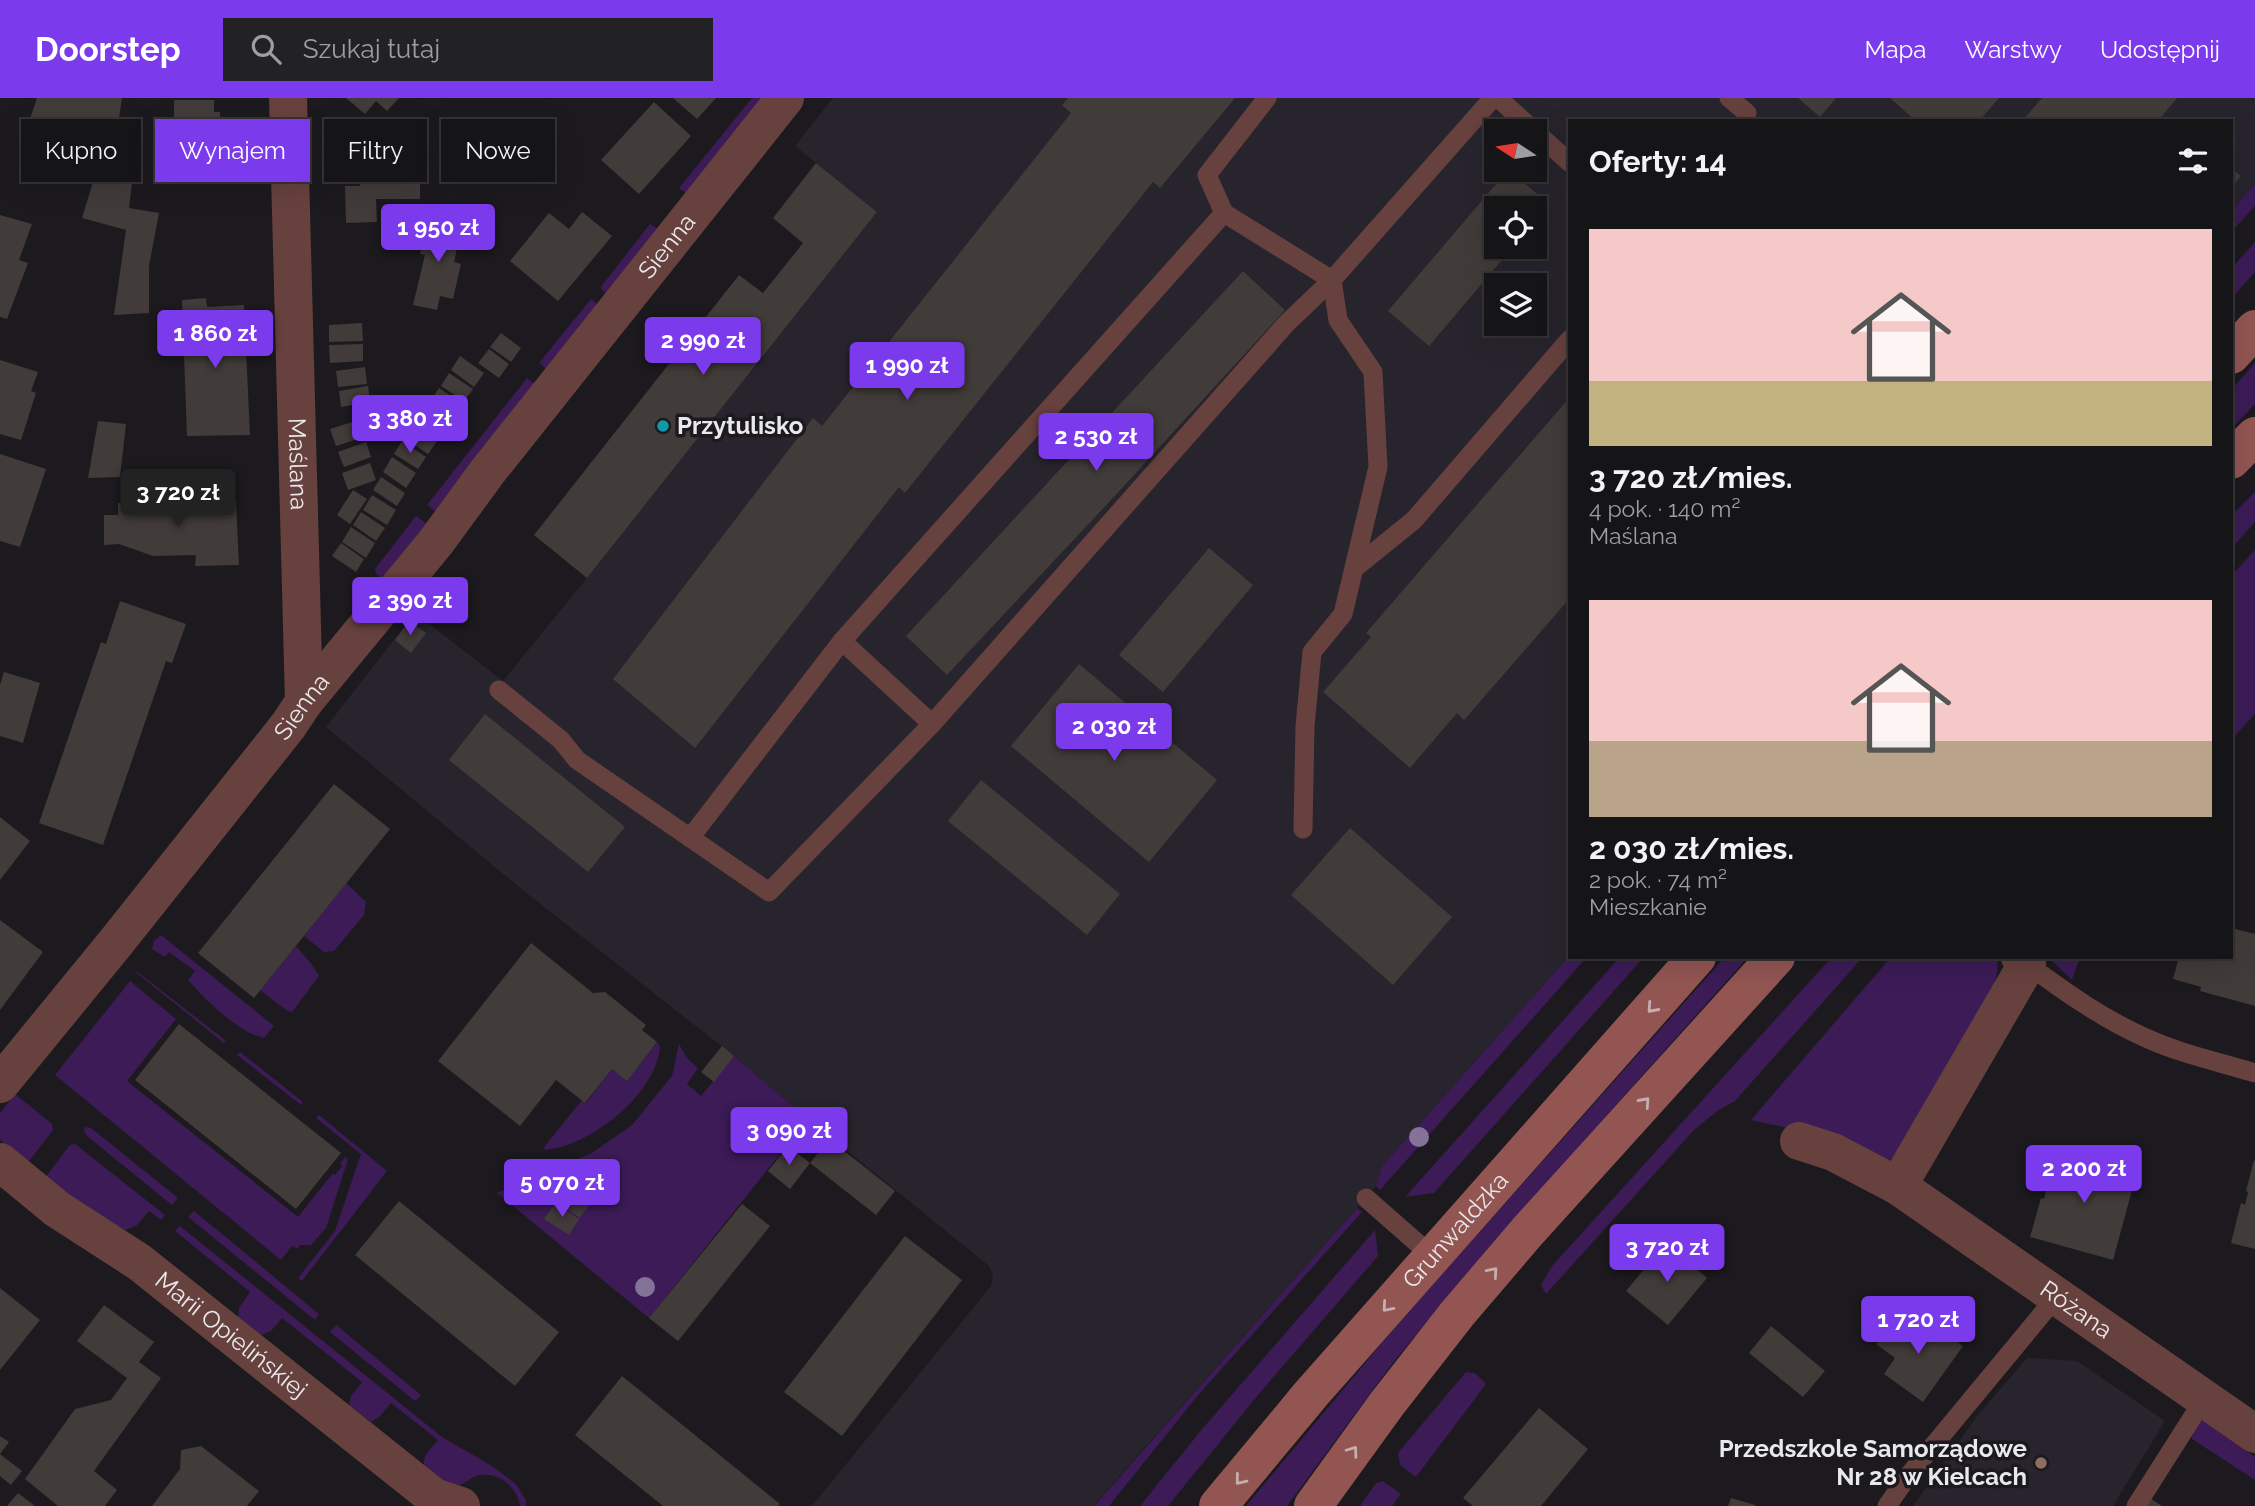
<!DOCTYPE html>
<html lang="pl">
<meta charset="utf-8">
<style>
:root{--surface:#151416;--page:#222123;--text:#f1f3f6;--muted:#9d9ea1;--line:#343335;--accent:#7c3aed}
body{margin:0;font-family:Raleway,sans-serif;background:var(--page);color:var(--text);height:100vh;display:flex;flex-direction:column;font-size:26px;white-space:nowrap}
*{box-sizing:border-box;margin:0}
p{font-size:23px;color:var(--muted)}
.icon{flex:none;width:38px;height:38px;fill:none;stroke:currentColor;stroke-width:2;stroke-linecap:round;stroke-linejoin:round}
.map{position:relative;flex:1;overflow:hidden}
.details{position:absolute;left:1568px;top:21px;width:665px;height:840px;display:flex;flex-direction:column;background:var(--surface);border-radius:0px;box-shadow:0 7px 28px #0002,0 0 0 2px var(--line)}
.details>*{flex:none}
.guide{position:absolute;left:21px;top:21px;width:665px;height:63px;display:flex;gap:14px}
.needle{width:46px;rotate:282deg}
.tools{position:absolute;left:1484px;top:21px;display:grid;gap:14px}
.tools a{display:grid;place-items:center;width:63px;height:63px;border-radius:0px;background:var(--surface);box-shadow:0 7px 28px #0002,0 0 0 2px var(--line);font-size:35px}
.price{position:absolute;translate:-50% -60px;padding:0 16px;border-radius:7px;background:var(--accent);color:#fff;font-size:23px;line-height:46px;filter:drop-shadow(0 2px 4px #0008)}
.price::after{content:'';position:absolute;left:50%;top:42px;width:21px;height:16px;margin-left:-10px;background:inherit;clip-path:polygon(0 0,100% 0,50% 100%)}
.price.on{background:#222;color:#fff}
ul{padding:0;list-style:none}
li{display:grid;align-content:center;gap:14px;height:371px;padding:0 21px}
li span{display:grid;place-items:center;height:217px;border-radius:0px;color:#555}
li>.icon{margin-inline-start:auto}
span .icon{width:126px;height:126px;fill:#fffc;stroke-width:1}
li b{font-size:30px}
h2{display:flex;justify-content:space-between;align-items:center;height:84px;padding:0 21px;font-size:30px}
.pill{padding:0 24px;border-radius:0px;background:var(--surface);box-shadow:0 7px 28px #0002,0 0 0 2px var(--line);font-size:24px;line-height:63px}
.pill.on{background:var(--accent);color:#fff}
header{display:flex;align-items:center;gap:42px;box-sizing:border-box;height:98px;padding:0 35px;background:var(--accent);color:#fff}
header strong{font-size:33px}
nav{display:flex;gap:38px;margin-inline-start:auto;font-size:24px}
.search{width:490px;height:63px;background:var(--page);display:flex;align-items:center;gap:18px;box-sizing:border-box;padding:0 24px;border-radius:0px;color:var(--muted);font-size:26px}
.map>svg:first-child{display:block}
.built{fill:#28242d;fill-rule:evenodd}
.green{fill:#3c1b57}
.building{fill:#413b39}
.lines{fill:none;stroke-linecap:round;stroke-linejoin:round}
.lane{stroke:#67413e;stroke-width:19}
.street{stroke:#67413e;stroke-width:38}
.secondary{stroke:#925552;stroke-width:38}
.tree{fill:#847397}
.oneway{stroke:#c6adae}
.culture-dot{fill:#0f9aa8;stroke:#1c1a1e;stroke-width:2.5}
.education-dot{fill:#8d6e63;stroke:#1c1a1e;stroke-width:2.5}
.labels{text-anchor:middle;stroke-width:7;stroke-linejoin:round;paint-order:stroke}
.street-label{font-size:24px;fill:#e9e8eb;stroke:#1c1a1e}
.poi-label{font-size:24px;font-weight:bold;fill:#e9e8eb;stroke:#1c1a1e;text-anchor:start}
</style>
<header>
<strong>Doorstep</strong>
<div class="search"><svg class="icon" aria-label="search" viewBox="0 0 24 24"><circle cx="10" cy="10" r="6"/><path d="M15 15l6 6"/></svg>Szukaj tutaj</div>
<nav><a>Mapa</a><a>Warstwy</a><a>Udostępnij</a></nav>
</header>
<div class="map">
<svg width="2255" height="1408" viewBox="0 0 2255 1408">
<rect width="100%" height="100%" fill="#1c1a1e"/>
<g class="built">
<path d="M833 0H2255V86L2231 113V23H1570V857L1382 1068 1376 1088 1366 1100 1093 1408H812L991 1188 993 1177 989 1168 808 1021 734 958 524 793 326 629 415 515 503 583 587 480 877 114 795 48ZM1496 33H1535V72H1496ZM1496 110H1535V149H1496ZM1496 187H1535V226H1496Z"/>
<polygon points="2027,1260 2077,1263 2165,1323 2113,1408 1913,1408 1977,1318"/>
</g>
<g class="green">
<polygon points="752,0 768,0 690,98 679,90"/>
<polygon points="2255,86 2255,108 2231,134 2231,113"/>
<polygon points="650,126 661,133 609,198 600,190"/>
<polygon points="2255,144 2255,174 2231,201 2231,171"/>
<polygon points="591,201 601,209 549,273 539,265"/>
<polygon points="2255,265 2255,306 2231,331 2231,292"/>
<polygon points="527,280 537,288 436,414 427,407"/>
<polygon points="2255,394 2255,424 2231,451 2231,418"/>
<polygon points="416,418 427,426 382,481 376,476 375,471"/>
<polygon points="2255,452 2255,616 2231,642 2231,478"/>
<polygon points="346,785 366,804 364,817 334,853 324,854 304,838"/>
<path d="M161 837 274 928 264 940C259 938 253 937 248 934 226 922 205 901 188 882L195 873 169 854 165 859 152 851 154 843Z"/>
<polygon points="296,848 313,868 319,878 292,914 286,912 260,892"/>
<polygon points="1570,857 1570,859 1587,859 1380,1092 1376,1088 1382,1068"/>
<polygon points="1620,859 1644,859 1434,1095 1405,1099"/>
<polygon points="1725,859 1748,859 1492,1146 1395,1262 1287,1408 1246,1408 1402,1221"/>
<polygon points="1832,859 1863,859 1735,1003 1717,1013 1694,1032 1546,1196 1541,1187 1552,1168"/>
<polygon points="1891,859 1998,859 1997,875 1992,897 1900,1056 1890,1062 1825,1038 1751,1022"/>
<polygon points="2048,859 2080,859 2072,882"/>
<polygon points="133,872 139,875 226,943 224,945"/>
<polygon points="130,883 176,921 127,983 298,1119 333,1075 335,1077 342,1068 340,1066 345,1059 348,1061 326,1130 311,1147 300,1147 298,1151 292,1148 281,1162 55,977"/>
<path d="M657 944 660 949C656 996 590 1049 544 1052L545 1048 582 1002 586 1005 612 971 627 982Z"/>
<polygon points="679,946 687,960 698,970 687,986 701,998 734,958 808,1021 649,1220 497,1095 592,1055 632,1027 672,978"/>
<polygon points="240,954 303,1004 301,1007 237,957"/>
<polygon points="15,996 52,1026 53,1032 26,1067 6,1050 0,1041 0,1015"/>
<polygon points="319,1017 387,1073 302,1183 298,1180 335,1133 361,1056 316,1020"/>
<polygon points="85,1029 91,1030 178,1100 172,1107 87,1038 84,1033"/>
<polygon points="75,1046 165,1117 161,1122 149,1113 136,1128 125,1132 73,1102 44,1081 70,1047"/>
<polygon points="1357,1110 1362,1114 1199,1296 1109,1408 1094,1408"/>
<polygon points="194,1113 319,1216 315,1222 188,1119"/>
<path d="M180 1128 442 1339 492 1368 516 1386 526 1402V1408H520C517 1388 497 1372 476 1378 470 1380 464 1387 457 1387 444 1388 418 1375 425 1359 427 1353 434 1347 438 1342L391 1305 380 1318 371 1324 349 1307 351 1298 362 1284 282 1220 271 1233 262 1237 238 1221 239 1210 250 1194 175 1133Z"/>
<polygon points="1375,1132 1378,1158 1258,1297 1168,1408 1140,1408 1203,1330"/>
<polygon points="336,1227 421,1297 415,1303 330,1234"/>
<polygon points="1466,1274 1475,1275 1486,1286 1416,1379 1400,1367 1398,1355"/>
<polygon points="2201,1321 2255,1359 2255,1382 2192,1341 2193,1331"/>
<polygon points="1383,1383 1401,1396 1392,1408 1360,1408 1376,1385"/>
</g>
<g class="building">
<polygon points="37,0 122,0 113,62 134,66 129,110 159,115 149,168 149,215 114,217 126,132 82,120 104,48 27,30"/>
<polygon points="346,0 399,0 387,13 376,3 365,16"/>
<polygon points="673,0 716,0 697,21"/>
<polygon points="1068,0 1235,0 1160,90 1153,84 905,395 899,389 695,650 613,581 813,320 822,328 1071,15 1062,7"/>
<polygon points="1798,0 1836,0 1820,19"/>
<polygon points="1890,0 1999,0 1979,23 1916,23"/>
<polygon points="2042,0 2177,0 2158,23 2022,23"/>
<polygon points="174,2 214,2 214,14 220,14 221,56 174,56"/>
<polygon points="654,4 691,38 639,96 601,62"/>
<polygon points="816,65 877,114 587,480 534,437 739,177 763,195 803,145 773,120"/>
<polygon points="2231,70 2241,78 2231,89"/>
<polygon points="375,72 420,73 420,101 376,101 377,124 346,125 345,88 360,88 360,81 366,76 375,75"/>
<polygon points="1508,72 1550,106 1535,123 1535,110 1496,110 1496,149 1513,149 1429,248 1388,213"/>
<polygon points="582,114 612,138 558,203 510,163 549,115 569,131"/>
<polygon points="0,117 32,126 19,162 28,165 7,221 0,219"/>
<polygon points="429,120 462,128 454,164 461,166 453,201 440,198 437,212 413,207 425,157 420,156"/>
<polygon points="1243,173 1285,212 1111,402 947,577 906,538"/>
<polygon points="206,200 207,209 244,207 250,337 187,338 182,202"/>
<polygon points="362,225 363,243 329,244 329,227"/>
<polygon points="501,235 521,250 511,264 490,249"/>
<polygon points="363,246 363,263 330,265 329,247"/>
<polygon points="489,251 509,266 499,280 478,265"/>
<polygon points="460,258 484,275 474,289 451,272"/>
<polygon points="0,262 38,274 31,293 36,295 21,342 0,336"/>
<polygon points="365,269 367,286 338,289 336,273"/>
<polygon points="449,275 473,291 464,303 441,288"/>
<polygon points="368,288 370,304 341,309 339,293"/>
<polygon points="439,290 463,306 451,324 427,308"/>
<polygon points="1570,299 1570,500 1464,622 1457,615 1410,670 1323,594 1371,539 1366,535"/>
<polygon points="424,310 448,326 439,339 415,323"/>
<polygon points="359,322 364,339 336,348 330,331"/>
<polygon points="98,323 126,326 120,379 88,380"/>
<polygon points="414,326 438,342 428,356 404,340"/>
<polygon points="402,343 426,359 418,371 394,356"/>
<polygon points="366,344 371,359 344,369 338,354"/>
<polygon points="0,356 46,371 20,449 0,443"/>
<polygon points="392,359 416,375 406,390 383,374"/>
<polygon points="370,365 376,382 348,392 342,375"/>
<polygon points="381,379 405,395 397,408 373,392"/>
<polygon points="353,392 367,401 350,426 337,417"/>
<polygon points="200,395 220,395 220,404 236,404 239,467 195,468 196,457 153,458 119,446 104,447 104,417 118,417 118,405 200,401"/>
<polygon points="372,397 396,412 387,427 363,412"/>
<polygon points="361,414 385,430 376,443 353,427"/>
<polygon points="351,429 375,445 366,460 342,444"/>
<polygon points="341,445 364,461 356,474 332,458"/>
<polygon points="1209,450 1253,487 1163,594 1119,557"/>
<polygon points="120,503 186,526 172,565 166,563 103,747 39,725 101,544 106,546"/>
<polygon points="409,523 426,535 411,555 395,542"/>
<polygon points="1079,566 1217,682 1149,764 1011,648"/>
<polygon points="4,574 40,585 23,645 0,638 0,587"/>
<polygon points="485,616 625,729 588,774 449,662"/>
<polygon points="981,682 1120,796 1087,837 948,723"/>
<polygon points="334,686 390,731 254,900 198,855"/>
<polygon points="0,719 30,743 0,782"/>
<polygon points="1350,730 1452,819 1393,887 1291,797"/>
<polygon points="0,822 43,854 0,912"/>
<polygon points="2231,830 2255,836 2255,908 2200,893 2201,889 2173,881 2179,859 2231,859"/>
<polygon points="531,845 593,895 605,894 646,927 642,932 657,944 627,983 612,971 585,1005 556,982 520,1028 438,963"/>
<polygon points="179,926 341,1055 296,1111 135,982"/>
<polygon points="722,948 734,958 714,984 701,974"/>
<polygon points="829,1041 895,1093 876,1117 810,1065"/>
<polygon points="788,1048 810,1065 790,1091 768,1073"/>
<polygon points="2054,1052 2137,1074 2113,1162 2030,1139 2041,1100 2044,1101 2047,1089 2044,1088"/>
<polygon points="2254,1062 2255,1063 2255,1151 2231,1145 2241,1105 2245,1107 2248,1094 2246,1093"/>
<polygon points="566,1088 591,1104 580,1120 556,1104"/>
<polygon points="399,1103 559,1234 515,1288 355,1157"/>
<polygon points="555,1105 579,1121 569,1137 544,1121"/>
<polygon points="742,1106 770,1128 678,1243 649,1220"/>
<polygon points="905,1138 962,1182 842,1338 784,1294"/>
<polygon points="1666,1145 1707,1180 1668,1227 1626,1193"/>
<polygon points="0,1190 40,1222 0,1272"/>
<polygon points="104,1207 154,1244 139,1264 161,1280 94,1373 117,1392 105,1408 58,1408 25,1381 75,1311 111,1302 127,1280 77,1243"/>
<polygon points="1923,1220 1963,1248 1923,1304 1884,1276 1895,1260 1876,1246 1892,1223 1911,1236"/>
<polygon points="1771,1228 1825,1273 1803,1299 1749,1255"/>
<polygon points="622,1278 780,1406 778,1408 663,1408 575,1337"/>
<polygon points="1539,1310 1588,1351 1541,1408 1473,1408 1463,1400"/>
<polygon points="0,1338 9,1344 0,1356 22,1373 11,1387 0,1378"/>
<polygon points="201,1348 259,1393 247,1408 152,1408 180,1371 181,1352"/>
<polygon points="18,1395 35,1408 7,1408"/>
<polygon points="2148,1399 2162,1408 2142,1408"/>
<polygon points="1731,1400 1755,1407 1755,1408 1728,1408"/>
</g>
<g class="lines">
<g class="lane">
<polyline points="1498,0 1570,65"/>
<polyline points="1729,0 1747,15"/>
<polyline points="1224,115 1207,77 1267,0"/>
<polyline points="1356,469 1414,422 1570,241"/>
<polyline points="499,592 561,642 577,662 769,794 932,626 1286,226 1332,182 1224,115 842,543 932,626"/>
<polyline points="1303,731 1305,628 1312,554 1343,516 1378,369 1373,274 1338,222 1332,182 1493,0"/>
<polyline points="690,740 842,543"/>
<path d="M2027 866C2065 894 2103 921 2146 940 2181 956 2219 964 2255 975"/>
<polyline points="1366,1100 1432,1158"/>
<polyline points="1887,1408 1908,1378 2057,1198"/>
<polyline points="2136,1408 2204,1301"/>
</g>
<g class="street">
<path id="s1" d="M288 0 304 604"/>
<path id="s2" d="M0 986 117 843 288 628 304 604 436 444 488 373 785 0"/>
<path id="s3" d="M1799 1043 1833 1054 1898 1088 2255 1336"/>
<path id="s4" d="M0 1064 57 1111 139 1164 434 1399 461 1408"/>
<polyline points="1898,1088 2027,866 2020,859"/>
</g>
<g class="secondary">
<polyline points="2231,257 2255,231"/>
<polyline points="2231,362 2255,338"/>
<path id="s5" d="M1218 1408 1311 1296 1697 859"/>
<polyline points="1313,1408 1386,1307 1457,1216 1527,1134 1776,859"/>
</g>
</g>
<g class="tree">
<circle cx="1419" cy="1039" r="10"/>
<circle cx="537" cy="1084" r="10"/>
<circle cx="645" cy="1189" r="10"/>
</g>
<defs><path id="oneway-chevron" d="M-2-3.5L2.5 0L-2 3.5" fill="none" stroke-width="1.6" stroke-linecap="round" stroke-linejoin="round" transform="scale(1.75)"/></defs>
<g class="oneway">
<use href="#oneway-chevron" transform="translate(1652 910) rotate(132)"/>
<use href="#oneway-chevron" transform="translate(1645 1004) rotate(-48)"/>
<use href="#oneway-chevron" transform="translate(1493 1174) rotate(-49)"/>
<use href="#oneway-chevron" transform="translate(1387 1209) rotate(131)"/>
<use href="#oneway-chevron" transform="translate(1353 1353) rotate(-54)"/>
<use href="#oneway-chevron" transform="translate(1240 1382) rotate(129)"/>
</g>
<circle class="culture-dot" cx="663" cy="328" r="7"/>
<circle class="education-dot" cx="2041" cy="1365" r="7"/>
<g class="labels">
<g class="street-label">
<text dy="8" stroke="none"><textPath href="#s2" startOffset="1071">Sienna</textPath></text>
<text dy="8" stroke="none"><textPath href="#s1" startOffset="366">Maślana</textPath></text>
<text dy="8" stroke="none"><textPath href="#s2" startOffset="483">Sienna</textPath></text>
<text dy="8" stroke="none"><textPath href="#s5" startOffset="364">Grunwaldzka</textPath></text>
<text dy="8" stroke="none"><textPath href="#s3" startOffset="326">Różana</textPath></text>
<text dy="8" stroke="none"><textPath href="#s4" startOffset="289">Marii Opielińskiej</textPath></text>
</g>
<g class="poi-label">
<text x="677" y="336">Przytulisko</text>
<text x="2027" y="1359" text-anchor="end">Przedszkole Samorządowe<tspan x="2027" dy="28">Nr 28 w Kielcach</tspan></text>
</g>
</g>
</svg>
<div class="tools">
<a><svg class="needle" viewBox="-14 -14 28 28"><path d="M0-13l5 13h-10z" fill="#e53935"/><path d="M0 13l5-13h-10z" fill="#9d9ea1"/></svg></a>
<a><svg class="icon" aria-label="locate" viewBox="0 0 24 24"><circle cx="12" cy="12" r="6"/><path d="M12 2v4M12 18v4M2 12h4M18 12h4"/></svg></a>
<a><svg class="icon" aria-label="layers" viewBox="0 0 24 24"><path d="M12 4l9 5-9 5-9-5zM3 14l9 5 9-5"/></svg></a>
</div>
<b class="price" style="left:438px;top:166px">1 950 zł</b>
<b class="price" style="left:215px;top:272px">1 860 zł</b>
<b class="price" style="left:703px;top:279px">2 990 zł</b>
<b class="price" style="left:907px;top:304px">1 990 zł</b>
<b class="price" style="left:410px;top:357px">3 380 zł</b>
<b class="price" style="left:1096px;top:375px">2 530 zł</b>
<b class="price on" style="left:178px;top:431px">3 720 zł</b>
<b class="price" style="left:410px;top:539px">2 390 zł</b>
<b class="price" style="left:1114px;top:665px">2 030 zł</b>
<b class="price" style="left:789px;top:1069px">3 090 zł</b>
<b class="price" style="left:2084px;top:1107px">2 200 zł</b>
<b class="price" style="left:562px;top:1121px">5 070 zł</b>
<b class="price" style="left:1667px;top:1186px">3 720 zł</b>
<b class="price" style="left:1918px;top:1258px">1 720 zł</b>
<div class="guide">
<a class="pill">Kupno</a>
<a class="pill on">Wynajem</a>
<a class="pill">Filtry</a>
<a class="pill">Nowe</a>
</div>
<section class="details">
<h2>Oferty: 14<svg class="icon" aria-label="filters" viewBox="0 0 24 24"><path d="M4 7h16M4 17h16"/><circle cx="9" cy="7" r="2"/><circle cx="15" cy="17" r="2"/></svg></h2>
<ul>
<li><span style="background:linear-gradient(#f6c9c9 70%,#c2b280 0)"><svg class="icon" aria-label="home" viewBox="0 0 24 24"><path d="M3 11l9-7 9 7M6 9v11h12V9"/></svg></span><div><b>3 720 zł/mies.</b><p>4 pok. · 140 m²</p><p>Maślana</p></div></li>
<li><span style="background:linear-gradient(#f6c9c9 65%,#b9a48a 0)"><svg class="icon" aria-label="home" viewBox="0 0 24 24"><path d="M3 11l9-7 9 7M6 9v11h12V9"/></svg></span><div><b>2 030 zł/mies.</b><p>2 pok. · 74 m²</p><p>Mieszkanie</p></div></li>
</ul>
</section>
</div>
